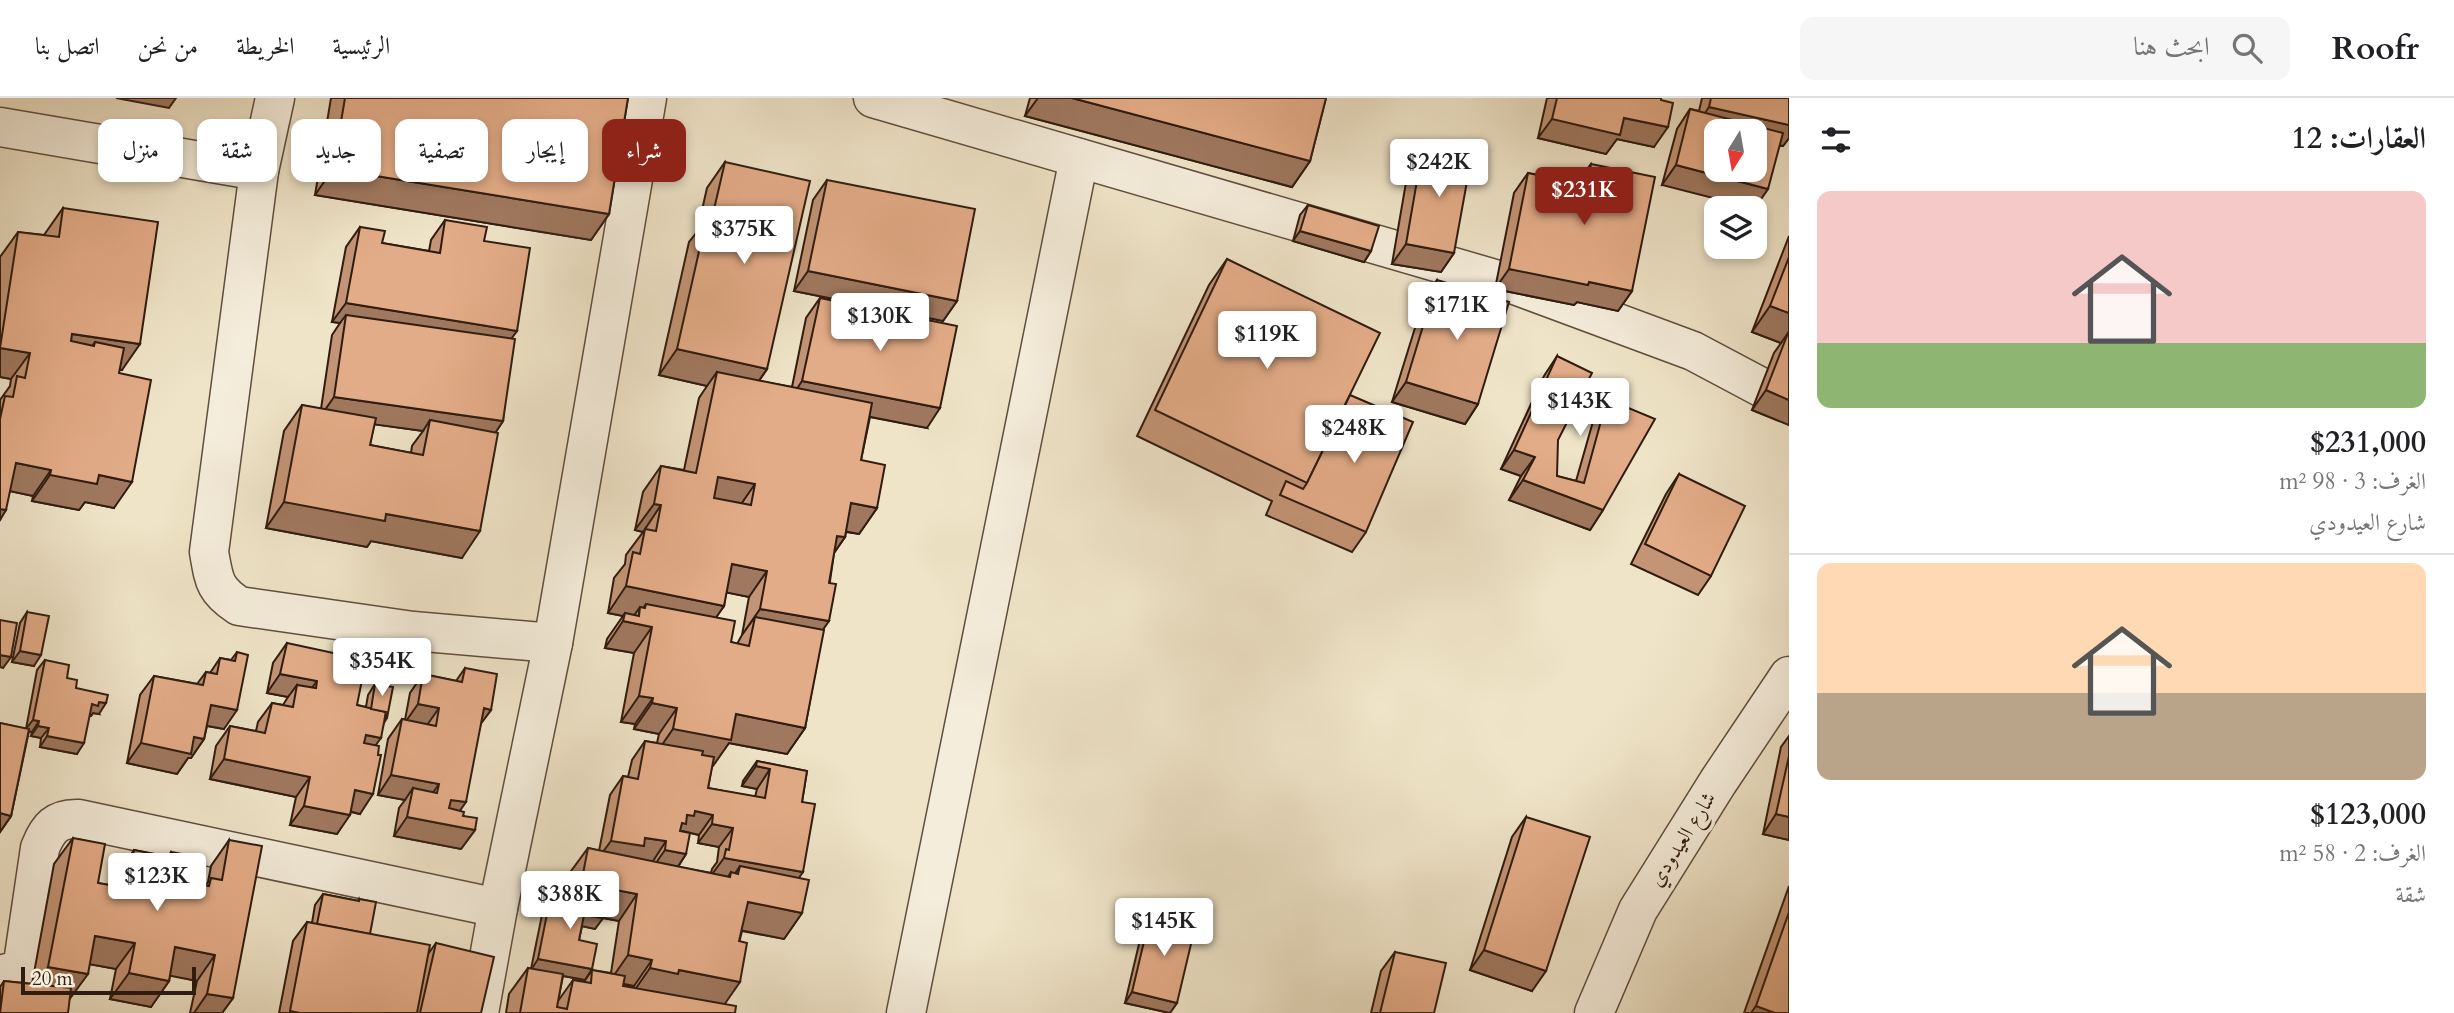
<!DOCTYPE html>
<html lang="ar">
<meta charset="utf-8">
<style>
:root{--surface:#fff;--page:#f6f6f6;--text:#202124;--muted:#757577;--line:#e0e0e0;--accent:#8f2418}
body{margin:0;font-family:Cardo,Amiri,serif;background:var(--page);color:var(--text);direction:rtl;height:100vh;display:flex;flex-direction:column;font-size:26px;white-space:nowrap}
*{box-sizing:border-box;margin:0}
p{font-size:23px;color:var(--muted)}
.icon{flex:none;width:38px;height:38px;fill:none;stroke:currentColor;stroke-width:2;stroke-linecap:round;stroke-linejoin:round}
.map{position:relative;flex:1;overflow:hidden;direction:ltr}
.panel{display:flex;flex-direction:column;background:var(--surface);width:665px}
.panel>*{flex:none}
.banner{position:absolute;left:21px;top:21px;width:665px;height:63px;direction:rtl;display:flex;gap:14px}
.needle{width:46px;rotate:191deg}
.buttons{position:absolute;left:1704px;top:21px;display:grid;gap:14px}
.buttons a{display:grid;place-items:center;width:63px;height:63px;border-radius:14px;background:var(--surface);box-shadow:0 4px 10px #0003;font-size:35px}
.scale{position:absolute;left:21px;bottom:18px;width:175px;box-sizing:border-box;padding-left:7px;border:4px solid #301c10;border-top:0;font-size:19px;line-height:24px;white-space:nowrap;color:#301c10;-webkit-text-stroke:5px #f5eddb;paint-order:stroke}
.price{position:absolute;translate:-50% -60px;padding:0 16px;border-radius:7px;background:#fff;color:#222;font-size:23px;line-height:46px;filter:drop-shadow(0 2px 4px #0008)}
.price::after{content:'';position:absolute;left:50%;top:42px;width:21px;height:16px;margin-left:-10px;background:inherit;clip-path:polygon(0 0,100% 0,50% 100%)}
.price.current{background:var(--accent);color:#fff}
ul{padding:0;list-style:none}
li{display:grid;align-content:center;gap:14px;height:371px;padding:0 28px}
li+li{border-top:2px solid var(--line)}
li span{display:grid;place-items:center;height:217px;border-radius:14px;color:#555}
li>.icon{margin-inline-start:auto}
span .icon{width:126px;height:126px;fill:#fffc;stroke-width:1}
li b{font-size:30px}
h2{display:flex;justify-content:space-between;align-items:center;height:84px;padding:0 28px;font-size:30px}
.tag{padding:0 24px;border-radius:14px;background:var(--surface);box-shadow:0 4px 10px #0003;font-size:24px;line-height:63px}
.tag.current{background:var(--accent);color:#fff}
header{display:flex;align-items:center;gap:42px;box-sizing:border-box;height:98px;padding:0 35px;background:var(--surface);border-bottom:2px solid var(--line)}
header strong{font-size:33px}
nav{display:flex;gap:38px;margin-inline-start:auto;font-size:24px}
.search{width:490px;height:63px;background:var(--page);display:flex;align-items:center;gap:18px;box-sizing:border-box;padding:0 24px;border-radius:14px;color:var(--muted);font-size:26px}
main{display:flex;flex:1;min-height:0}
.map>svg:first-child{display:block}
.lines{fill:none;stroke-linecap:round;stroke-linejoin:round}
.minor-casing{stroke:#604e3e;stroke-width:41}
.tertiary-casing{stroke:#604e3e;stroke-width:41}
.minor{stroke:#f5eddb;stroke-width:38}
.tertiary{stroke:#f5eddb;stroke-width:38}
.wall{fill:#c39475;stroke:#301c10;stroke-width:2;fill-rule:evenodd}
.shaded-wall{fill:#9f785f;stroke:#301c10;stroke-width:2}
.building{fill:#e3ac88;stroke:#301c10;stroke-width:2;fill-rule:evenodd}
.labels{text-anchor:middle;stroke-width:7;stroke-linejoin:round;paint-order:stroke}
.street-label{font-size:21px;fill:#301c10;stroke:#f5eddb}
</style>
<header>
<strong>Roofr</strong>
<div class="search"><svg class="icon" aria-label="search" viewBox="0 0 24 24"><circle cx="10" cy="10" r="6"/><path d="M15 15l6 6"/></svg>ابحث هنا</div>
<nav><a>الرئيسية</a><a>الخريطة</a><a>من نحن</a><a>اتصل بنا</a></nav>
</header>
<main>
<section class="panel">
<h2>العقارات: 12<svg class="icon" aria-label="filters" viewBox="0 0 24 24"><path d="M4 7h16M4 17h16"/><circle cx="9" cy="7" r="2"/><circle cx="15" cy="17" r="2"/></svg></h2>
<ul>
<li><span style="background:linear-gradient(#f6c9c9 70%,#8fb573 0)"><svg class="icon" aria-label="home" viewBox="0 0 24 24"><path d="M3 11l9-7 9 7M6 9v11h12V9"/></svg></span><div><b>$231,000</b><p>الغرف: 3 · 98 m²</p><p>شارع العيدودي</p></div></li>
<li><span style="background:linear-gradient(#ffd9b3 60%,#b9a48a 0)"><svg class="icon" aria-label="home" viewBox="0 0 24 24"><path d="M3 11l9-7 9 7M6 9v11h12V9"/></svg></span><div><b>$123,000</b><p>الغرف: 2 · 58 m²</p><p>شقة</p></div></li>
</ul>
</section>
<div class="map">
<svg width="1789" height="915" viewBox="0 0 1789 915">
<rect width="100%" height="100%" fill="#efe4c8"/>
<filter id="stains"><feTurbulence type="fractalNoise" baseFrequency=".00286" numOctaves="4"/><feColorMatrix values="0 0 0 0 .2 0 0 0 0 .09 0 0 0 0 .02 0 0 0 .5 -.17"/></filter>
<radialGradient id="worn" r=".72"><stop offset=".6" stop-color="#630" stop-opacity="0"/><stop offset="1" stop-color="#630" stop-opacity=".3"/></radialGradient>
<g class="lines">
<g class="minor-casing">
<g id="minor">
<path d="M275 0 259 73 209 454C214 482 214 492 239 508L413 533 553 545"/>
<polyline points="873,0 1515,187 1693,253 1789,304"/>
<polyline points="0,29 259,73"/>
<path d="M0 877 15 873 23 865 40 750C48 730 56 720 79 721L498 810"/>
<polyline points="479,915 498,810 553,545 647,0"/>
<polyline points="906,915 1079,60"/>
</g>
</g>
<g class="tertiary-casing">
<polyline id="tertiary" points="1594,915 1638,812 1718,684 1789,578"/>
</g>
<use href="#minor" class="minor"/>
<use href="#tertiary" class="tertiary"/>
</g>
<g class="wall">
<polygon points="331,0 628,0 609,116 591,142 315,97"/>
<polygon points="1030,0 1326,0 1310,63 1292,89 1025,18"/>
<polygon points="1547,0 1661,0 1654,49 1617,41 1606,56 1538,40"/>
<polygon points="1702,0 1789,0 1789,40 1783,48 1780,48 1662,87 1677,31 1690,11 1699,13"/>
<polygon points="1423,48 1454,155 1441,174 1392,166 1409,67"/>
<path d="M725 64 767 271 759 283 792 289 806 220 820 200 927 330 870 319 861 362 877 410 859 436 846 434 845 439 834 455 823 532 805 630 787 656 729 645 712 668 708 690 755 699 757 691 742 688 743 683 757 663 807 673 802 704 799 780 802 815 784 841 742 833 724 906 735 915H506L509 896 528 870 531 871 543 812 550 801 561 803 566 796 569 776 588 750 599 753 610 697 623 678 628 679 632 662 645 643 657 645 659 636 634 631 635 626 621 624 634 555 605 550 607 541 623 518 608 515 614 480 625 466 626 457 643 434 635 432 643 394 661 368 684 372 699 300 707 288 659 277 689 144 697 134 707 90ZM726 494 749 499 742 537 737 546 731 544 716 519 724 508ZM683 733 699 737 698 745 719 749 717 764 712 771 711 775 678 769 686 756ZM603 820 619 823 611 875 592 872 584 884 573 882 558 903 563 878 585 882 579 842 582 828 595 831ZM624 886 634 888 633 889 623 888Z"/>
<polygon points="1591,66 1632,193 1618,213 1577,204 1574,207 1495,191 1514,95 1528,75 1577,85"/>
<polygon points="827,82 957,203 943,223 794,193 813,102"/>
<polygon points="1308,107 1371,153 1364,164 1293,143 1300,117"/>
<polygon points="63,110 122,272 119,272 114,410 85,404 79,412 32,403 33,398 10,393 0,422 0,302 10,288 11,281 0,279 0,159 18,134 44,137"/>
<path d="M445 122 484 143 511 241 503 323 495 335 462 460 371 443 367 449 266 430 284 333 302 307 321 311 332 237 340 225 332 224 346 149 360 129 382 145 429 153 431 142ZM374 326 423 333 412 348 411 355 370 347Z"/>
<polygon points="1789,138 1789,327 1752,312 1774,255 1781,245 1752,234"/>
<polygon points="1227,161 1350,297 1366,434 1352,454 1266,417 1272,403 1137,338 1209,187"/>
<polygon points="1437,182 1478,306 1465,326 1392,304 1424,201"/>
<polygon points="1557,258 1557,378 1576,383 1594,320 1607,301 1603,412 1590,432 1509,402 1521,378 1501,371 1544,278"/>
<polygon points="1679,376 1711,478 1698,497 1631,466 1666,396"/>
<polygon points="27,514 34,568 12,564 20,525"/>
<polygon points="287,545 357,607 366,609 368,597 375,586 387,620 384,625 376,647 360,716 351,714 337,736 290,727 296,699 210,681 216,648 230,628 256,633 258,624 272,605 283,607 288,599 267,595 273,565"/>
<polygon points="237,554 224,631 207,628 204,641 191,660 188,660 177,676 127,665 140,597 154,578 197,586 206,574 210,575 220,560 231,562"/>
<polygon points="45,562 67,580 99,616 93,615 91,618 89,618 77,656 40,649 41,640 31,638 32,634 29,633 11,718 0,734 0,625 26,631 37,572"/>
<polygon points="465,570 491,612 481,625 460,713 475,732 461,751 394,738 399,710 405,702 378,697 388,641 402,621 405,622 410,595 423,576 456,583"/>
<polygon points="1789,638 1789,742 1763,736 1781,649"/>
<polygon points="1526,719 1532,893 1470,872 1512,739"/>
<polygon points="73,740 98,785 114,788 116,778 134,752 168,759 171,754 179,770 191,785 205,788 208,784 211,768 229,742 233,900 222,915 190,915 197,883 170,877 169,883 151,909 110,901 116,871 90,866 0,915 0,889 4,883 32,886 54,766"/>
<polygon points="1789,788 1789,915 1744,915"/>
<polygon points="323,796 358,803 359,801 370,836 428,856 436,845 481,915 279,915 293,843 307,824 312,825 315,807"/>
<polygon points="1151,814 1170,915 1125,905 1144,825"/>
<polygon points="1395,854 1434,915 1371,915 1381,873"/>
</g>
<g class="shaded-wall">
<polygon points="116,0 176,0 169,10"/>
<polygon points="1038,0 1072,0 1310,63 1292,89 1025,18"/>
<polygon points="1709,9 1789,27 1789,40 1783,48 1696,28"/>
<polygon points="1624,20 1668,29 1654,49 1617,41 1606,56 1538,40 1552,21"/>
<polygon points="1676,67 1768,91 1755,110 1752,110 1662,87"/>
<polygon points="333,71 609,116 591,142 315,97"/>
<polygon points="1300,133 1371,153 1364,164 1293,143"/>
<polygon points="1406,146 1454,155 1441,174 1392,166"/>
<polygon points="1509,171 1589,184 1632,193 1618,213 1577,204 1574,207 1495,191"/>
<polygon points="808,173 957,203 943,223 794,193"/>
<polygon points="346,205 517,233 503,252 346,217 340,225 332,224"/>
<polygon points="1770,208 1789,215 1789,248 1788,235 1781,245 1752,234"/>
<polygon points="72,236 140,246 122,272 81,266 94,248 95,244 80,266 53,262"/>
<polygon points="0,250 30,255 11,281 0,279"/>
<polygon points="677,251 767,271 749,297 717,274 707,288 659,277"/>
<polygon points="802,283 940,310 927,330 789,303"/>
<polygon points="1406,284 1478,306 1465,326 1392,304"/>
<polygon points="1766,292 1789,302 1789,327 1752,312"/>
<polygon points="334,299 503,323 490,343 430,322 423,333 320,319"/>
<polygon points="1514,352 1535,359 1521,378 1501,371"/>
<polygon points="16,365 51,372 33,398 0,391"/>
<polygon points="50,377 99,377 132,384 114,410 85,404 79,412 32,403"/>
<polygon points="718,379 755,386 737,412 700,405"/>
<polygon points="1523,382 1603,412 1590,432 1509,402"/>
<polygon points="284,404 386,416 480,433 462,460 371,443 367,449 266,430"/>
<polygon points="851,405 877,410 859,436 833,431"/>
<polygon points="654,406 661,407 643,434 635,432"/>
<polygon points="0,411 6,412 0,422"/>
<polygon points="837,438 845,439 827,465"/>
<polygon points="732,466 767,473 749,499 714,492"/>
<polygon points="626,488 724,508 706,534 645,510 646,506 639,516 640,509 633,519 625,515 623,518 608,515"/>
<polygon points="760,511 829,523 811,549 755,519 742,537"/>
<polygon points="623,523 652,529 634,555 605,550"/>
<polygon points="20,553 41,557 34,568 12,564"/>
<polygon points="0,557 11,559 3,570 0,569"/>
<polygon points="280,576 317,583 303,602 297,587 288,599 267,595"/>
<polygon points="639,598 653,600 635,626 621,624"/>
<polygon points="99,604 106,605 99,616 93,615 91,618 84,617 92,606"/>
<polygon points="652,605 677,610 659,636 634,631"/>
<polygon points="418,606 439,610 425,630 404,626"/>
<polygon points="211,607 237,612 224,631 197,626"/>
<polygon points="484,610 491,612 477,631"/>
<polygon points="736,616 805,630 787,656 729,645 713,668 655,657 673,631"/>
<polygon points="33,622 39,623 32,634 25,632"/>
<polygon points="38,628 49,630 41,640 31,638"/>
<polygon points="366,637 381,640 367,659 352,656"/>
<polygon points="47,638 84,645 77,656 40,649"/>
<polygon points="194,639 204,641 191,660 188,660 177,676 127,665 141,645"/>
<polygon points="224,661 310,679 296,699 210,681"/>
<polygon points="756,668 770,671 757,691 742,688"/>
<polygon points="391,677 439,686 425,706 413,690 405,702 378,697"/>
<polygon points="355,692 373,696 360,716 341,711"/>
<polygon points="451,702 466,704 452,724 437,721"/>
<polygon points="304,708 350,717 337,736 290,727"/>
<polygon points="695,713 713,717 699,737 683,733 668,744 687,717"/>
<polygon points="0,715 11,718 0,734"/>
<polygon points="1776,716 1789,719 1789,742 1763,736"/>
<polygon points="407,719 475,732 461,751 394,738"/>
<polygon points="712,726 733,730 719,749 698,745"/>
<polygon points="645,740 666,743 653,763 597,762 611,743"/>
<polygon points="665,752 686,756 673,776 651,772"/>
<polygon points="724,760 803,774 789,794 738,776 740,768 730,783 731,774 726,782 710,779"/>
<polygon points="582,781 617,788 599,814 563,807"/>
<polygon points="616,792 637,796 619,823 598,819"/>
<polygon points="748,804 802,815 784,841 730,830"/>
<polygon points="584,817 603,820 595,831 577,827"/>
<polygon points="95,838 135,845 116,871 77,864"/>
<polygon points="175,849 215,857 197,883 156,875"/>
<polygon points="1484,852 1546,873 1532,893 1470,872"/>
<polygon points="628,857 652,862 634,888 610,883"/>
<polygon points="538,861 592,871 585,882 531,872"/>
<polygon points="48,869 88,876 69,902 30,895"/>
<polygon points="650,870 679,872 740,884 722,910 632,896"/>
<polygon points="129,875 169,883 151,909 110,901"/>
<polygon points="1132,894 1177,905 1170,915 1125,905"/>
<polygon points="207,896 233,900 222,915 194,915"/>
<polygon points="1756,908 1775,915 1751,915"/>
</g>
<g class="building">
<polygon points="345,0 628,0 609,116 333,71"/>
<polygon points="1072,0 1326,0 1310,63"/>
<polygon points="1557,0 1661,0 1661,2 1673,5 1668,29 1624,20 1620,37 1552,21"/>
<polygon points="1711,0 1789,0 1789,27 1709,9"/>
<path d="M1690 11 1783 35 1768 91 1676 67ZM1717 33H1755V72H1717Z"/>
<polygon points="1423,48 1472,56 1454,155 1406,146"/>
<polygon points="725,64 810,83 767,271 677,251 707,118 712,120"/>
<polygon points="1591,66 1655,79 1632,193 1589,184 1588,187 1509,171 1528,75 1587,87"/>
<polygon points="827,82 975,111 957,203 808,173"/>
<polygon points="1308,107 1379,128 1371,153 1300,133"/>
<polygon points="63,110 158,124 140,246 72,236 71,243 94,248 95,244 124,250 119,275 151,282 132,384 99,377 97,386 50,377 51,372 16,365 6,412 0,411 0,321 5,298 13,299 17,278 25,280 30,255 0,250 18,134 59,139"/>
<polygon points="445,122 487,129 484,143 530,150 517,233 346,205 360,129 385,133 382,145 440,155"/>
<polygon points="1789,159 1789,215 1770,208"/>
<polygon points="1227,161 1380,235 1307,385 1155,312"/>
<polygon points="1437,182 1509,204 1478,306 1406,284"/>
<polygon points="820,200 957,228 940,310 802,283"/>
<polygon points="346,217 515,241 503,323 334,299"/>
<polygon points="1788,235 1789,236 1789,302 1766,292"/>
<polygon points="1557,258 1592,275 1558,342 1557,378 1584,385 1607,301 1655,321 1603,412 1523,382 1535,359 1514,352"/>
<path d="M717 274 872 305 861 362 885 367 877 410 851 405 845 439 837 438 829 485 836 486 829 523 760 511 767 473 732 466 724 508 626 488 633 454 640 456 645 431 656 433 661 407 654 406 661 368 696 375ZM718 379 755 386 751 407 714 400Z"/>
<polygon points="1350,297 1413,324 1366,434 1280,397 1286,383 1303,391 1307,385"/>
<polygon points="302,307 376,320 370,347 423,357 430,322 498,335 480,433 386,416 385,423 284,404"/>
<polygon points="1679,376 1745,408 1711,478 1645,446"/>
<polygon points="646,506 735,523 731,544 749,548 755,519 824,532 805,630 736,616 731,642 673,631 677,610 652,605 653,600 639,598 652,529 623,523 625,515 639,518 640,509 645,510"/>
<polygon points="27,514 49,518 41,557 20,553"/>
<polygon points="0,522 17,525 11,559 0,557"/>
<polygon points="287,545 366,562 357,607 386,614 381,640 366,637 364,645 379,648 378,657 381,657 373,696 355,692 350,717 304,708 310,679 224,661 230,628 265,635 272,605 293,609 297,587 316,590 317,583 280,576"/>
<polygon points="237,554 248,557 237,612 211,607 204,641 194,639 191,656 141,645 154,578 203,587 206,574 217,576 220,560 235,563"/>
<polygon points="45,562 69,567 67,580 77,582 76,590 108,597 106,605 99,604 98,608 92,606 84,645 47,638 49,630 38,628 39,623 33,622"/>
<polygon points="465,570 497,576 491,612 484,610 466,704 451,702 449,710 464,714 463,718 477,720 475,732 407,719 413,690 437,695 439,686 391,677 402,621 436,628 439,610 418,606 423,576 462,584"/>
<polygon points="375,586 393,589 387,620 385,620 386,614 371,611"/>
<polygon points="0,625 29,631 11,718 0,715"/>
<polygon points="645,643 703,653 702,657 714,659 708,690 765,700 770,671 756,668 757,663 807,673 802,704 815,706 803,774 724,760 726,751 729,752 733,730 712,726 713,717 695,713 694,718 687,717 686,726 682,725 680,733 690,735 686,756 665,752 666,743 645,740 644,748 611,743 623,678 638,681"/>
<polygon points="1789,658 1789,719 1776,716"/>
<polygon points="1526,719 1590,739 1546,873 1484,852"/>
<polygon points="73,740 105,746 98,785 127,790 134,752 170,759 171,754 182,756 179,770 194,773 191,785 209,788 211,780 222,782 229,742 262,748 233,900 207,896 215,857 175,849 169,883 129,875 135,845 95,838 88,876 48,869"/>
<polygon points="588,750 730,779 731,774 738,776 740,768 809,782 802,815 748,804 739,843 747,845 740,884 679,872 678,876 650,870 652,862 628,857 637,796 616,792 617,788 582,781"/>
<polygon points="566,795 606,803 603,820 584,817 579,842 597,846 592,871 538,861 550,801 564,804"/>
<polygon points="323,796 359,803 359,801 376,804 370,836 317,826"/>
<polygon points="1151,814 1196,825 1177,905 1132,894"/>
<polygon points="1789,814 1789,915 1775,915 1756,908"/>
<polygon points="307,824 430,847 417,915 300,915 290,913"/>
<polygon points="436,845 494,859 481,915 420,915"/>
<polygon points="1395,854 1446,865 1434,915 1380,915"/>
<polygon points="528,870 563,876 557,909 567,911 573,882 591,885 592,872 625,878 623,888 736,908 735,915 520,915"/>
<polygon points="4,883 71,890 68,915 0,915"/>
</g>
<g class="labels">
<g class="street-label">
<text transform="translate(1682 741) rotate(-58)" y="7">شارع العيدودي</text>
</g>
</g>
<rect width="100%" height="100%" filter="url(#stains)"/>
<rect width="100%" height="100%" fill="url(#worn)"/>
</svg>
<div class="buttons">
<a><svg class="needle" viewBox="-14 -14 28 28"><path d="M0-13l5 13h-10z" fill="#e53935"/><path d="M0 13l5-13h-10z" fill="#757577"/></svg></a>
<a><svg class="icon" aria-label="layers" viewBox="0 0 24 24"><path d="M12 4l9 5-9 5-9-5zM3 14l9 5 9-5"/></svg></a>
</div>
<div class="scale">20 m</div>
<b class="price" style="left:1439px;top:101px">$242K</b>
<b class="price current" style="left:1584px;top:129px">$231K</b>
<b class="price" style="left:744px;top:168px">$375K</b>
<b class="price" style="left:1457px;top:244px">$171K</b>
<b class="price" style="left:880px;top:255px">$130K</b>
<b class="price" style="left:1267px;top:273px">$119K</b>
<b class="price" style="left:1580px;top:340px">$143K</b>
<b class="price" style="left:1354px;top:367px">$248K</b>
<b class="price" style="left:382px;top:600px">$354K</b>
<b class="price" style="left:157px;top:815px">$123K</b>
<b class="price" style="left:570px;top:833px">$388K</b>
<b class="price" style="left:1164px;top:860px">$145K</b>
<div class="banner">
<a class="tag current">شراء</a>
<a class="tag">إيجار</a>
<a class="tag">تصفية</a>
<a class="tag">جديد</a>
<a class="tag">شقة</a>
<a class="tag">منزل</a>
</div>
</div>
</main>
